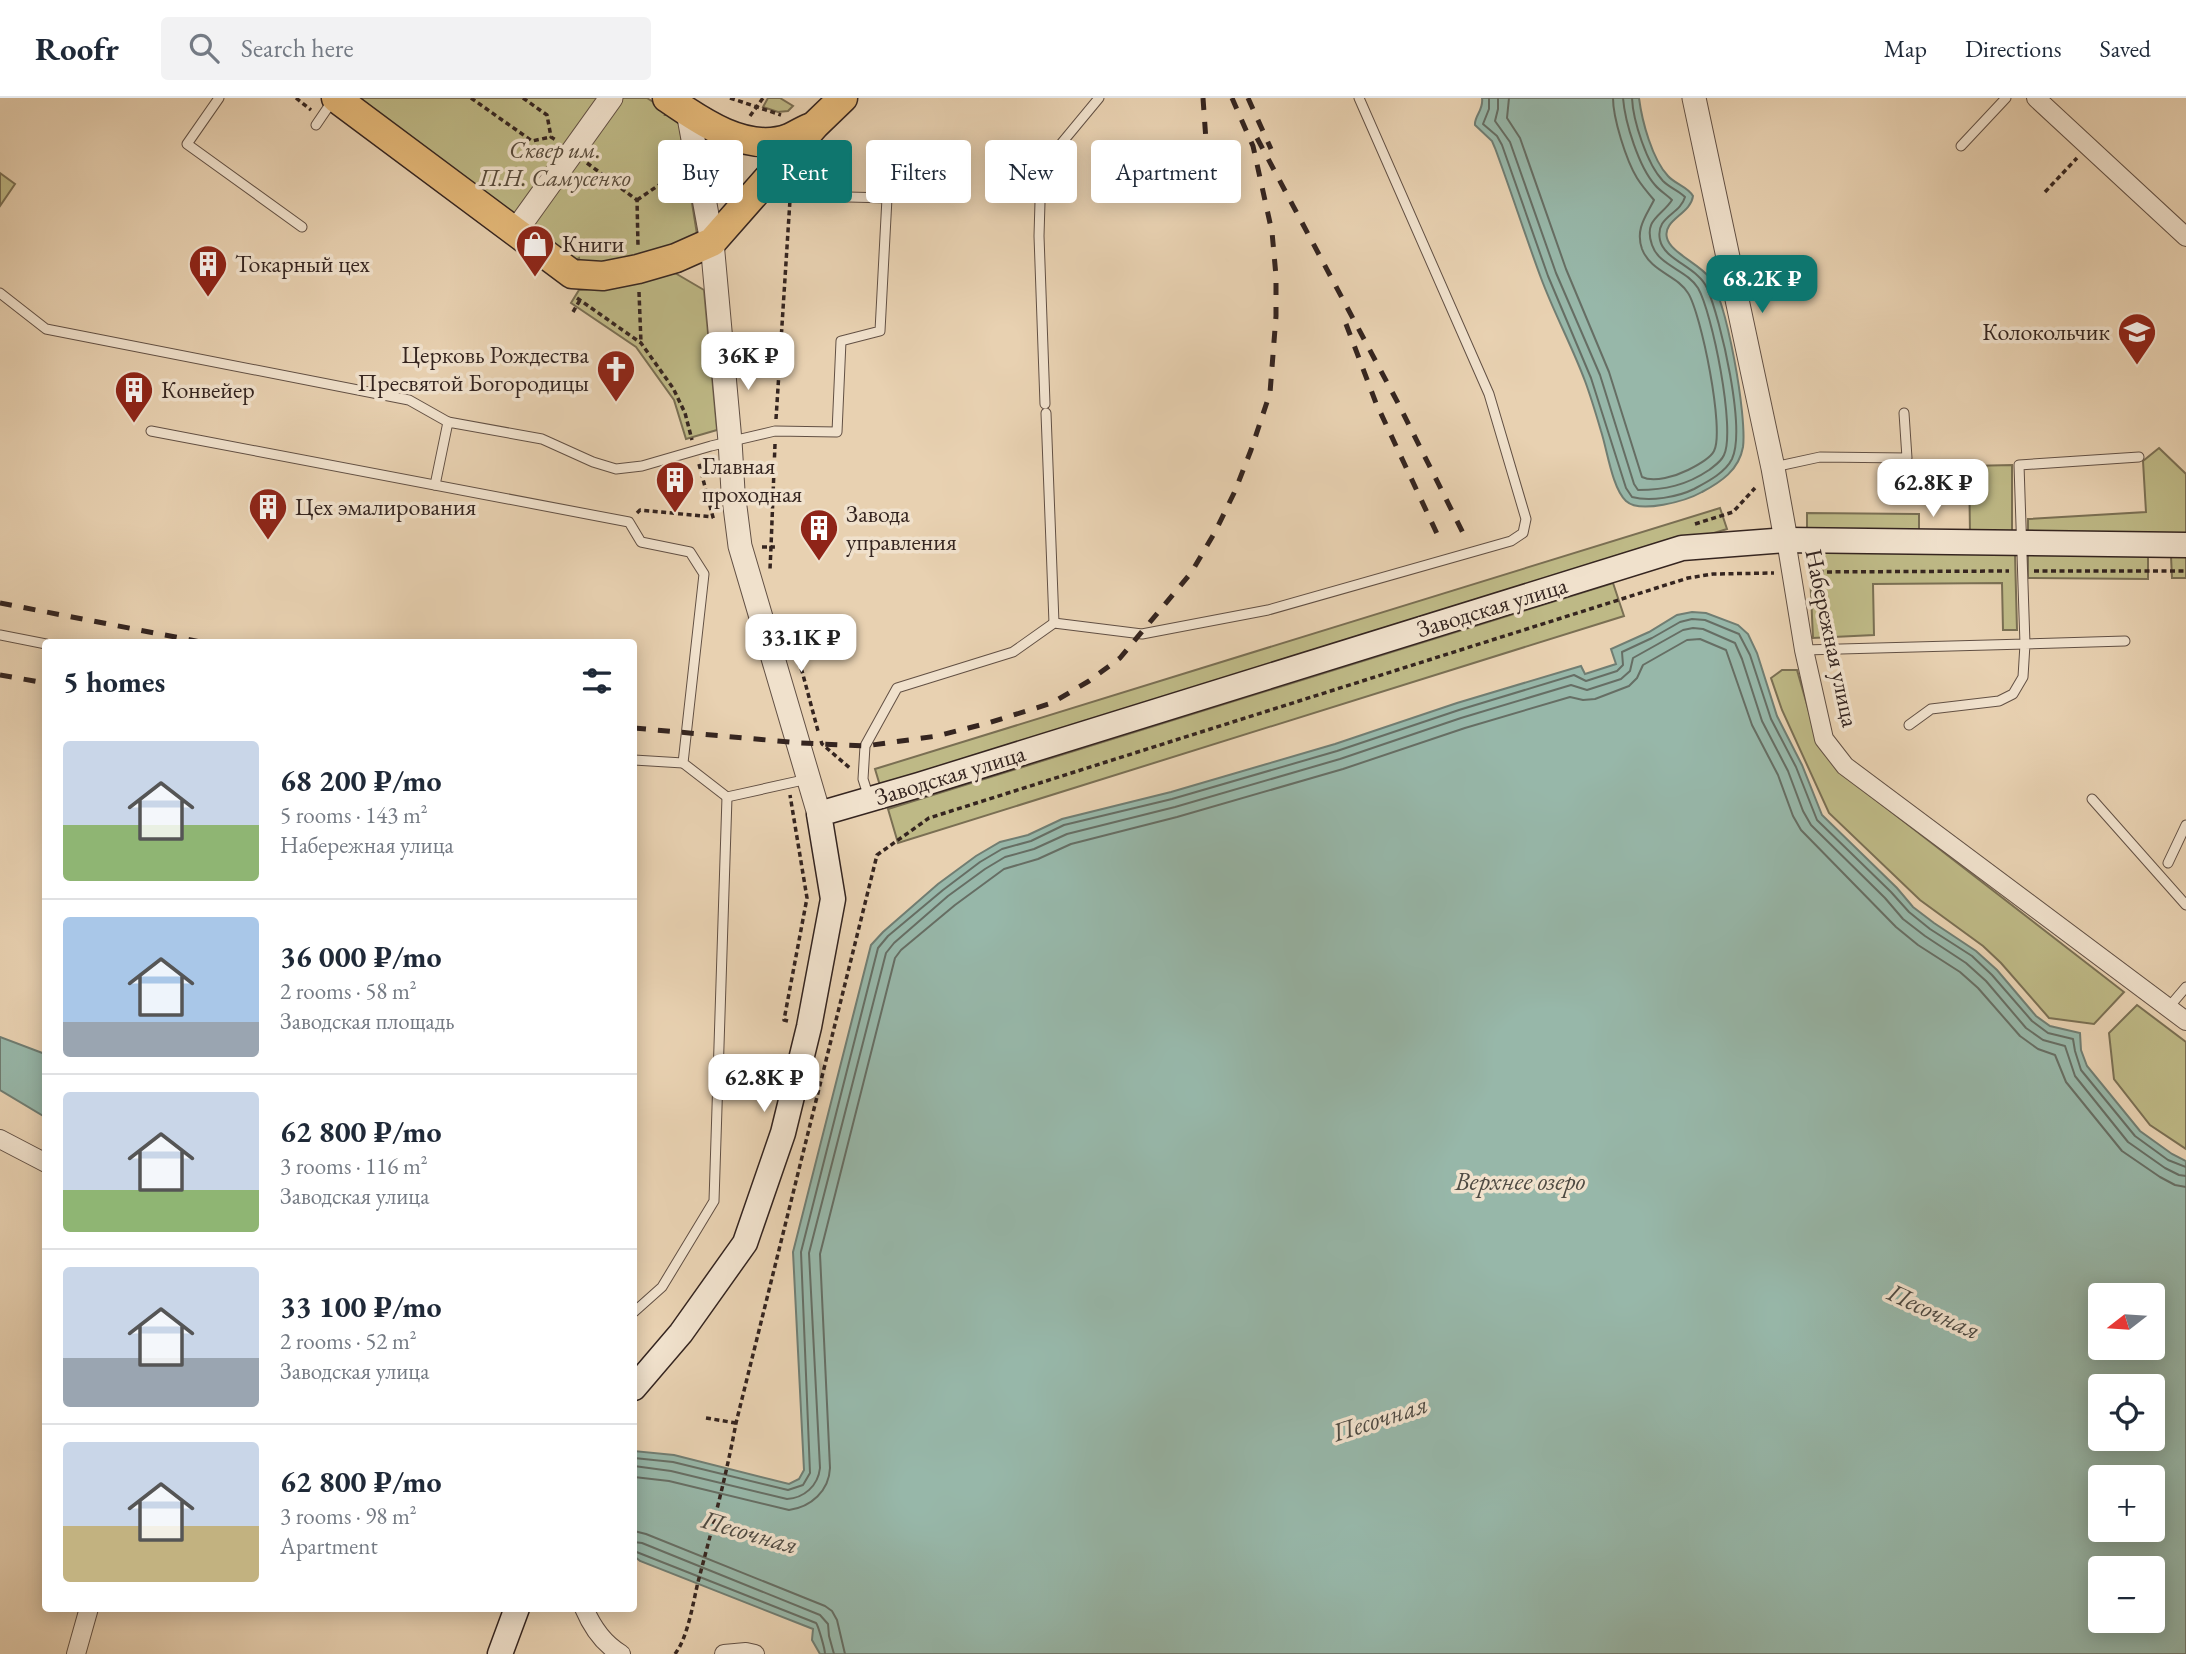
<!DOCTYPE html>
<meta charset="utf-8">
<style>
:root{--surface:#fff;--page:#f2f2f3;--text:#1f2937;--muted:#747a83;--line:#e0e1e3;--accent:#0f766e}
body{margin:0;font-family:"EB Garamond",serif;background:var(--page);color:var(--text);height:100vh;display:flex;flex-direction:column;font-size:26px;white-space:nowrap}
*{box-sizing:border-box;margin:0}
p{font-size:23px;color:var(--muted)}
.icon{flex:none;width:38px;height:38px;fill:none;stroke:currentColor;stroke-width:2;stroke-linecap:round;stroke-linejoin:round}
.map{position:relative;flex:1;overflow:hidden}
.panel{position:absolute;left:42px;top:541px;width:595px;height:973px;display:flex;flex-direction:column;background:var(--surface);border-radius:7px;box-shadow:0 4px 18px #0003}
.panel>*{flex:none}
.banner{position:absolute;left:658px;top:42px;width:665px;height:63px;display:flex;gap:14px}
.needle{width:46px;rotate:253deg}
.controls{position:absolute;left:2088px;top:1185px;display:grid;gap:14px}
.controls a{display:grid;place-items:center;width:77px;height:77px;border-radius:7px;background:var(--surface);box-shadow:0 4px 18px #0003;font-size:35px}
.price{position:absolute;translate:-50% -60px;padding:0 16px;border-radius:14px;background:#fff;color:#222;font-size:23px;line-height:46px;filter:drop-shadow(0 2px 4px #0008)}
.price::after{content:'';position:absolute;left:50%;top:42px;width:21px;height:16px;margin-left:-10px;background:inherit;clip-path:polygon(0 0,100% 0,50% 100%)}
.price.selected{background:var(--accent);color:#fff}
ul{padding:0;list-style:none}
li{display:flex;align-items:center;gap:21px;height:175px;padding:0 21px}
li+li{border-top:2px solid var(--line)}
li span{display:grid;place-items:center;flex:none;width:196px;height:140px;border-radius:7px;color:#555}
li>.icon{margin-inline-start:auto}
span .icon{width:84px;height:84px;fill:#fffc;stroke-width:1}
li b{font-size:30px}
h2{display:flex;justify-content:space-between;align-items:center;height:84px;padding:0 21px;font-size:30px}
.chip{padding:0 24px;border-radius:7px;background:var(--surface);box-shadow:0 4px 18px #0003;font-size:24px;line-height:63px}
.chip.selected{background:var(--accent);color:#fff}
header{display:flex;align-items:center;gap:42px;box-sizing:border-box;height:98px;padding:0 35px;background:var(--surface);border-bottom:2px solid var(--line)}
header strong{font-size:33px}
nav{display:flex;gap:38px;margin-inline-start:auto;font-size:24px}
.search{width:490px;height:63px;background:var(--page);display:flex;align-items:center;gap:18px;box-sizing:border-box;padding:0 24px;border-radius:7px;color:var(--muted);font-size:26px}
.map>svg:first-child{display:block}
.green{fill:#beb986;stroke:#7a6f53;stroke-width:2}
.water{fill:#97b7a9;stroke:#707d72;stroke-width:2;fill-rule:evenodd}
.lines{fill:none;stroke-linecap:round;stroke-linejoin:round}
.shore{stroke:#666e64;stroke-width:2}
.service-casing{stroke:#625044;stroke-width:11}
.minor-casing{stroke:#625044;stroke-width:20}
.tertiary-casing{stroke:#625044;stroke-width:25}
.secondary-casing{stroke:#352520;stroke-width:27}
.primary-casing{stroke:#352520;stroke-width:31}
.path{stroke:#352520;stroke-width:3.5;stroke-dasharray:5 3.5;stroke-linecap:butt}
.service{stroke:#f0e1cc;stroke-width:9}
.minor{stroke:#f0e1cc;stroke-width:18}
.tertiary{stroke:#f0e1cc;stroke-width:23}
.secondary{stroke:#f0e1cc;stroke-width:24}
.primary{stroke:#e4b878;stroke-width:28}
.rail{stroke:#352520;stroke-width:5;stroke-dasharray:12 12;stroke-linecap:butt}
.labels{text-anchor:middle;stroke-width:7;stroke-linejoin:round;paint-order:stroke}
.park-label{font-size:24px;font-style:italic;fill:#574a3a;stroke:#f0e1cc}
.poi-label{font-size:24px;fill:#352520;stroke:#f0e1cc;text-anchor:start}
.street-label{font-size:24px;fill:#352520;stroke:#f0e1cc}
.water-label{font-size:26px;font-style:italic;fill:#4e4a42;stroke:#f0e1cc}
</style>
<header>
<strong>Roofr</strong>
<div class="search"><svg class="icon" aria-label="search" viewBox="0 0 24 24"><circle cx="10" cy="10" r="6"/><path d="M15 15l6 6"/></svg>Search here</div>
<nav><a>Map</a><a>Directions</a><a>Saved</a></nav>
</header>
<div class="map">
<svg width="2186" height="1556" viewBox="0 0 2186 1556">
<rect width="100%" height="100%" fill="#e8d1b1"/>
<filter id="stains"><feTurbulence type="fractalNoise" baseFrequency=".00286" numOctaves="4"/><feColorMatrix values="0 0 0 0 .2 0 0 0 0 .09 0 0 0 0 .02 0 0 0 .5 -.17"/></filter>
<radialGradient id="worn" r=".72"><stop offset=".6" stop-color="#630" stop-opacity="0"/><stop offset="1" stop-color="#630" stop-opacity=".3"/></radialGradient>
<g class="green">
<path d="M359 0H647L667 13 665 17H668L679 24 697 136C661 154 621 166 580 165L579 160 574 163Z"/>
<polygon points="768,0 780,0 793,8 788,13 778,14 763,9"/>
<polygon points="0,75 15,86 0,108"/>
<polygon points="675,175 704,192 717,332 686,341 674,302 636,249 571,205 579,192 608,190"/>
<polygon points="2159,350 2186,376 2186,438 2028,439 2028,421 2146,414 2143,363"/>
<polygon points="2012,367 2012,435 1970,435 1969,368"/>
<polygon points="1720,410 1727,431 881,691 875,671"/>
<polygon points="1807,415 1919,416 1919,434 1807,434"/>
<polygon points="1809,454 2015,456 2017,532 2003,532 2002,485 1873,486 1874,537 1813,540"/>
<polygon points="2028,457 2148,457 2148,481 2028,480"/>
<polygon points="2171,458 2186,459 2186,480 2172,480"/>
<polygon points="1613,485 1624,518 898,745 888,711"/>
<polygon points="1782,572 1797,572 1818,645 1840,674 2124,894 2094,926 2049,920 2001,865 1983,848 1920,802 1829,715 1782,612 1771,580"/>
<polygon points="2137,907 2186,944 2186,1051 2150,1027 2114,981 2109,935"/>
</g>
<g class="water">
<path d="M1482 0H1639C1642 23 1652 61 1668 78 1675 86 1688 89 1693 98 1691 116 1662 122 1667 140 1670 154 1699 166 1709 179 1727 203 1747 318 1743 349 1739 372 1721 384 1702 394 1686 403 1640 416 1626 403 1612 390 1607 351 1601 333 1596 316 1591 299 1585 283 1572 248 1554 215 1541 180 1525 137 1511 93 1495 50L1492 43 1475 27C1474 18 1484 12 1482 0Z"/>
<path d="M1692 514 1706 515 1738 527 1748 536 1757 555 1777 618 1802 667 1822 717 1897 790 1913 809 1934 825 1976 853 1997 872 2036 918 2050 928 2080 935 2081 952 2087 968 2140 1033 2172 1056 2186 1063V1556H820L812 1542 813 1531 640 1463 634 1458V1353L674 1357 789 1386 799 1381 804 1372 793 1154 871 847 883 834 938 786 976 758 1000 744 1028 737 1062 721 1171 694 1335 646 1457 605 1581 568 1585 576 1616 566 1611 551 1649 534 1677 517ZM2100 1197H2152V1250H2100ZM2152 1288V1340H2100V1288ZM2100 1379H2152V1432H2100ZM2100 1470H2152V1522H2100Z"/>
<polygon points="0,939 45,956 45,1019 0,992"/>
</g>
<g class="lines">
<g class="shore">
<path d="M1489 0V11L1483 26 1497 38 1502 47 1548 178 1591 280 1626 390 1632 399C1650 404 1678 399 1694 391 1707 384 1725 375 1732 361 1746 331 1721 222 1707 190 1698 169 1664 162 1660 142 1655 118 1680 117 1685 99 1679 93 1670 90 1663 83 1647 66 1633 23 1632 0"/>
<path d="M1498 0V11L1495 23 1510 44 1556 175 1600 277 1634 386 1638 392C1665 392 1687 387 1709 372 1714 368 1721 364 1724 357 1736 332 1712 214 1698 190 1687 172 1659 168 1652 147 1643 121 1662 118 1672 102 1667 97 1660 93 1655 87 1639 69 1625 25 1623 0"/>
<path d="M1509 0 1507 20 1520 40 1566 171 1609 274 1642 379C1654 385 1676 378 1688 372 1696 368 1710 361 1714 353 1725 333 1701 215 1688 195 1677 177 1651 174 1642 151 1635 131 1646 118 1654 102 1648 95 1642 88 1637 80 1626 62 1613 20 1613 0"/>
<polyline points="634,1360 673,1364 788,1392 803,1387 810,1375 801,1154 878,850 888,838 943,792 980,764 1002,751 1031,743 1064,727 1172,701 1337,653 1459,612 1574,577 1586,583 1617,573 1623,567 1622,554 1652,540 1680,524 1692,521 1705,522 1739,536 1750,557 1771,621 1796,669 1817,722 1891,794 1909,814 1930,831 1972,858 1992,877 2032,923 2048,935 2073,941 2075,953 2081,972 2135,1038 2168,1062 2186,1069"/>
<path d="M634 1368 671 1373 787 1401C804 1400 818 1388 820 1370L809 1155 886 855 894 845 948 798 985 771 1005 759 1034 751 1067 736 1175 709 1340 661 1461 620 1571 587 1587 592 1621 581 1630 573 1633 560 1683 532 1693 530 1703 531 1735 545 1742 561 1762 623 1788 673 1803 713 1811 727 1885 800 1903 821 1925 838 1966 865 1986 883 2026 930 2043 942 2065 948 2075 978 2128 1044 2165 1070 2179 1077 2186 1078"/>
<path d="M634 1379 669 1383 789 1412C811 1409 829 1393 830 1370L820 1156 895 860 901 852 955 807 1004 771 1038 761 1071 746 1177 719 1343 671 1465 630 1570 599 1583 602 1595 601 1629 588 1637 580 1643 567 1687 542 1700 541 1726 552 1752 627 1778 677 1793 718 1801 732 1896 829 1918 847 1960 874 1978 890 2020 938 2038 951 2055 957 2066 984 2122 1053 2160 1079 2175 1087 2186 1089"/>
<polyline points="634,1433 646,1436 825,1508 832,1513 837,1522 845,1556"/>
<polyline points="634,1444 642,1445 820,1517 828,1526 829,1538 834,1556"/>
<path d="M634 1453 816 1525C818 1527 825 1551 825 1556"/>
</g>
<g class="service-casing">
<g id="service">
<polyline points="219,0 187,46 302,129"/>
<polyline points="316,27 333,2"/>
<polyline points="1961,48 2006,0"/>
<polyline points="0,195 46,231 409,302 448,324"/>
<polyline points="1045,306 1039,138 1041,70 1099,0"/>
<polyline points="1046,315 1054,525"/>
<polyline points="151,333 629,424 641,444 690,454 704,476 683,665 727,699 808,681"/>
<polyline points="1774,369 1820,359 1907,360 1904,315"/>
<polyline points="435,387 448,324 542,341 593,364 616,371 642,368 711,348 775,333 837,334 841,243 880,233 887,100 810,98 774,81"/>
<polyline points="0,537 46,546"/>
<polyline points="1804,552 2025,546 2019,367 2139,359"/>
<polyline points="1909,627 1931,611 1999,603 2013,596 2023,579 2025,546 2125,543"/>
<polyline points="634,662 683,665"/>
<polyline points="869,700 863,681 865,648 897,590 1013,554 1054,525 1142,536 1268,512 1511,443 1523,435 1526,421 1489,296 1359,0"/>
<polyline points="2092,701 2186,807"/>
<polyline points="2168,765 2186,727"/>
<polyline points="2169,909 2186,889"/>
<polyline points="634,1214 662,1189 714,1103 727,699"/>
</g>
</g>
<g class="minor-casing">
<g id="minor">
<polyline points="2036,0 2186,139"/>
<polyline points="1786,442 1804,552 1824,641 1845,668 2186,923"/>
<polyline points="0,1041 46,1065"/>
<path d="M584 1510C592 1529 604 1546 621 1556"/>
<polyline points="76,1556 89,1510"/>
<polyline points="724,1556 746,1554 755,1556"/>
</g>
</g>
<g class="tertiary-casing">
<g id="tertiary">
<polyline points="1694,0 1773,370 1786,442"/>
<polyline points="688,14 712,144 730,343 733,393 740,448 819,716"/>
<polyline points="515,134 611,0"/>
</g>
</g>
<g class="secondary-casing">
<g id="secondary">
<polyline points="634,1290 681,1235 745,1145 783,1035 809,929 833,801 819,716 919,687 1682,450 1786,442 2186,447"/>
<polyline points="500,1556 517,1510"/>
</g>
</g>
<g class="primary-casing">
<g id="primary">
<polyline points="336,0 572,176 603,178 638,171 676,160 712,144 815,27 843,0"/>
<path d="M667 0C700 23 747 56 789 40 796 37 802 33 809 30"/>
</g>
</g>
<g class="path">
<polyline points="296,0 311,12"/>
<polyline points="471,0 532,43 551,39"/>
<polyline points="523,0 547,17 551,39 556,42"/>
<polyline points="730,0 781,17"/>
<polyline points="750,18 763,0"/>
<polyline points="587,65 637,102 638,148"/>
<polyline points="2045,94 2077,60"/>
<polyline points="637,102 678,74"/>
<polyline points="639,194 641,245"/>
<polyline points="577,200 641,245 673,290 685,315 692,342"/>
<polyline points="573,214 580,202"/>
<polyline points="776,321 790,102"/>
<polyline points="775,346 771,449 775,449"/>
<polyline points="699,366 714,423"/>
<polyline points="637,415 640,412 713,419"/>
<polyline points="1695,426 1733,414 1755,390"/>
<polyline points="762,449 771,449 770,471"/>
<polyline points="2034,473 2186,473"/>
<polyline points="1810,474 2009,473"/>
<polyline points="797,563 802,573 818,633"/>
<polyline points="821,643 822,646 851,671"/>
<polyline points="788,923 784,922 807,800 790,697"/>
<polyline points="706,1320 736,1325"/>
<path d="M675 1556C688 1539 693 1505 698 1484 712 1431 726 1379 736 1325L877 757 929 720 1688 480 1713 476 1774 475"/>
</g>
<use href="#service" class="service"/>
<use href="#minor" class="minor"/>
<use href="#tertiary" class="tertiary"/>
<use href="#secondary" class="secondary"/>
<use href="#primary" class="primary"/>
<g class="rail">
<polyline points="1203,0 1208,71"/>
<polyline points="1248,0 1271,51"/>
<polyline points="1257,40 1398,305 1463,435"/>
<polyline points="1346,226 1376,305 1439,440"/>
<polyline points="0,505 201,544"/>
<polyline points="0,577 46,585"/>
<polyline points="634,630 800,645 865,648 937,638 988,625 1052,605 1089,583 1120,560 1191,475 1215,434 1235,393 1251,352 1270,295 1276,218 1276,178 1272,134 1253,48 1232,0"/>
</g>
</g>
<defs>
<g id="shop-pin" transform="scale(2.0125)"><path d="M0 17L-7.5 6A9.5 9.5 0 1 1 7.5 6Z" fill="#8f2418" stroke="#f0e1cc"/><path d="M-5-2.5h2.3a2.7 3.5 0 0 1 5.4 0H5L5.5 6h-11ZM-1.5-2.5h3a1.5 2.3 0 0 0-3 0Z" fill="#fff"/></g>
<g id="building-pin" transform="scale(2.0125)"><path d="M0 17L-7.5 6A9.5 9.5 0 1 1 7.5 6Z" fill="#8f2418" stroke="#f0e1cc"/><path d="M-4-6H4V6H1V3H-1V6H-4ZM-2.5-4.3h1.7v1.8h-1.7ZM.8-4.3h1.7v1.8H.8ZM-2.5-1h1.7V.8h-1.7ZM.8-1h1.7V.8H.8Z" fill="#fff"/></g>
<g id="school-pin" transform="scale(2.0125)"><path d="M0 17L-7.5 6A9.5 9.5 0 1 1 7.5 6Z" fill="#8f2418" stroke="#f0e1cc"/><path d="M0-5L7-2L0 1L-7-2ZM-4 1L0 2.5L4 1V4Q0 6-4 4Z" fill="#fff"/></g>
<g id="church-pin" transform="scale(2.0125)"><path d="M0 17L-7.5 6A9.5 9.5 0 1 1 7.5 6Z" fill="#8f2418" stroke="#f0e1cc"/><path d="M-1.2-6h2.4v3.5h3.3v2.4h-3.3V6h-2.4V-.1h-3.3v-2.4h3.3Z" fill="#fff"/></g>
</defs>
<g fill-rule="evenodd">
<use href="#shop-pin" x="535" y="146"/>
<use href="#building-pin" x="208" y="166"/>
<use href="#school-pin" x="2137" y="234"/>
<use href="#church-pin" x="616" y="271"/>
<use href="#building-pin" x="134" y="292"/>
<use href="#building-pin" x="675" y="382"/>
<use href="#building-pin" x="268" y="409"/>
<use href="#building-pin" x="819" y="430"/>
</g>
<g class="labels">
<g class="park-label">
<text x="555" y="60">Сквер им.<tspan x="555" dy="28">П.Н. Самусенко</tspan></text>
</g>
<g class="poi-label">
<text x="562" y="154">Книги</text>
<text x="235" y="174">Токарный цех</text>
<text x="2110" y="242" text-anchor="end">Колокольчик</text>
<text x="589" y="265" text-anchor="end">Церковь Рождества<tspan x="589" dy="28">Пресвятой Богородицы</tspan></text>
<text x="161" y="300">Конвейер</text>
<text x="702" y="376">Главная<tspan x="702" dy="28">проходная</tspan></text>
<text x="295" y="417">Цех эмалирования</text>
<text x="846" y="424">Завода<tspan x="846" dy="28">управления</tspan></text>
</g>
<g class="street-label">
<text transform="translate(1492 509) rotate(-17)" y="8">Заводская улица</text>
<text transform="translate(1832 540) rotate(78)" y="8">Набережная улица</text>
<text transform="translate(950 677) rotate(-17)" y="8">Заводская улица</text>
</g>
<g class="water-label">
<text x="1520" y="1092">Верхнее озеро</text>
<text transform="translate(1934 1213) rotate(25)" y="9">Песочная</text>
<text transform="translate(1380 1320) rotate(-18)" y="9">Песочная</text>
<text transform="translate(750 1434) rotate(16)" y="9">Песочная</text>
</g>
</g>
<rect width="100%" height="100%" filter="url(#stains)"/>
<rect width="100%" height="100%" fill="url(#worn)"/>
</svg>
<div class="controls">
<a><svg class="needle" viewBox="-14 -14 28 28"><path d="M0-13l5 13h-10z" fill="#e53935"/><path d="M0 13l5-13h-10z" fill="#747a83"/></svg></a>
<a><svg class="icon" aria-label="locate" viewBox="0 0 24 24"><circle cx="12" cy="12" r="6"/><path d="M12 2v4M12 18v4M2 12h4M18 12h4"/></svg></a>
<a>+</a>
<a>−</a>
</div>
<b class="price selected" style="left:1762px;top:217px">68.2K ₽</b>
<b class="price" style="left:748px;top:294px">36K ₽</b>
<b class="price" style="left:1933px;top:421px">62.8K ₽</b>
<b class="price" style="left:801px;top:576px">33.1K ₽</b>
<b class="price" style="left:764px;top:1016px">62.8K ₽</b>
<div class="banner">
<a class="chip">Buy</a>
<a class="chip selected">Rent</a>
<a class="chip">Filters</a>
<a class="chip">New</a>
<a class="chip">Apartment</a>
</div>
<section class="panel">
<h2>5 homes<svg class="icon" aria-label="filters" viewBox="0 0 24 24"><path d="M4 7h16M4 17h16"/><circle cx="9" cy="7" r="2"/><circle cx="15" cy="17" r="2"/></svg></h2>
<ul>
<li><span style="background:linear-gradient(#c9d6e8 60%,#8fb573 0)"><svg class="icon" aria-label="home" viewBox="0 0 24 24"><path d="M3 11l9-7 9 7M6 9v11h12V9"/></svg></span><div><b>68 200 ₽/mo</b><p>5 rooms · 143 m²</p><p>Набережная улица</p></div></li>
<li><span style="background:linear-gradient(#a9c7e8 75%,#9aa5b1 0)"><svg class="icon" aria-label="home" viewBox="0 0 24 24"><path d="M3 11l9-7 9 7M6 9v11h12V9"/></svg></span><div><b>36 000 ₽/mo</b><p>2 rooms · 58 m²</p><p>Заводская площадь</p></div></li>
<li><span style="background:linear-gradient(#c9d6e8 70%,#8fb573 0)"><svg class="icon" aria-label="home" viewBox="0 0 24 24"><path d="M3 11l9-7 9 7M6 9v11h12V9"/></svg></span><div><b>62 800 ₽/mo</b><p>3 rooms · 116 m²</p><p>Заводская улица</p></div></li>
<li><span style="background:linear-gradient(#c9d6e8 65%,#9aa5b1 0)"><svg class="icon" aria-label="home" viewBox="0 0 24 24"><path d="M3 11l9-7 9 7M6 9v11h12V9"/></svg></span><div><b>33 100 ₽/mo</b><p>2 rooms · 52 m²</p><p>Заводская улица</p></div></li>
<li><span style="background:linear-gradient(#c9d6e8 60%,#c2b280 0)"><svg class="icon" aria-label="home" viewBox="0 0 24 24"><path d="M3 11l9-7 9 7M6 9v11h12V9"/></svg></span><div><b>62 800 ₽/mo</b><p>3 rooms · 98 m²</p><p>Apartment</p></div></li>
</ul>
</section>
</div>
